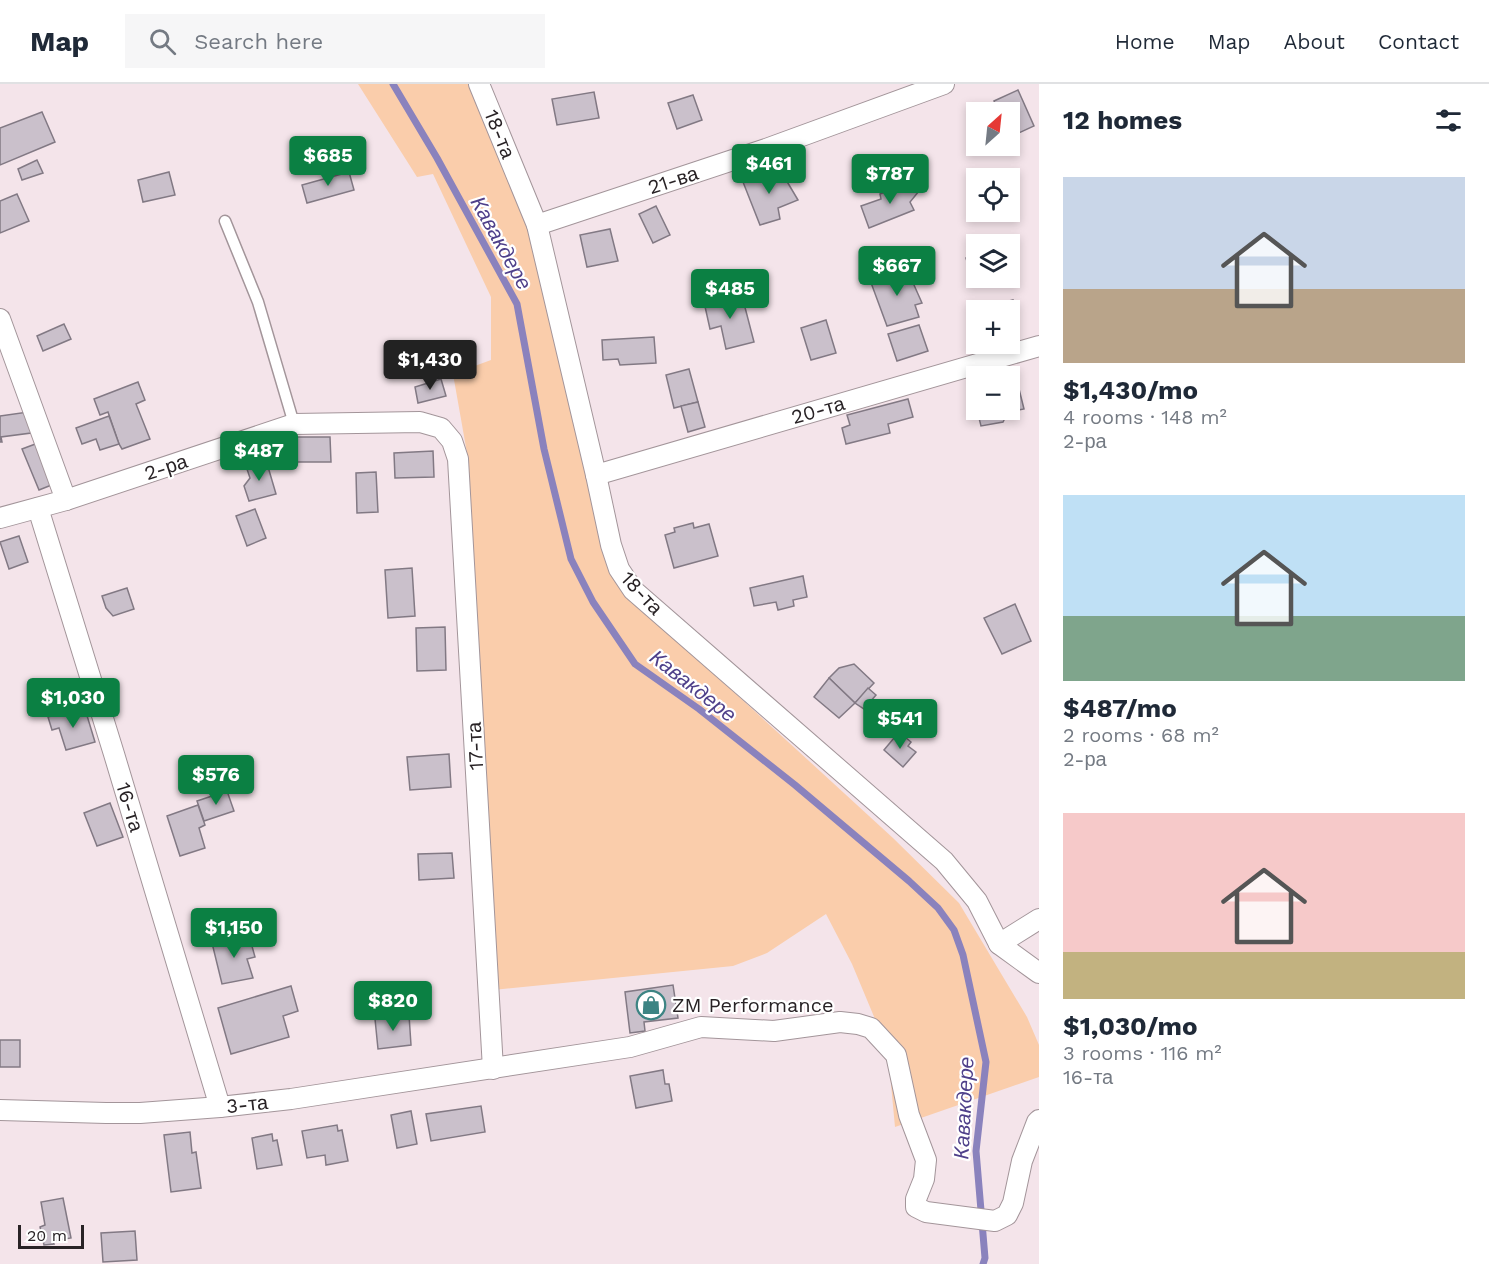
<!DOCTYPE html>
<meta charset="utf-8">
<style>
:root{--surface:#fff;--page:#f6f6f7;--text:#1f2937;--muted:#747a83;--line:#e0e1e3;--accent:#0b8043}
body{margin:0;font-family:"Work Sans",sans-serif;background:var(--page);color:var(--text);height:100vh;display:flex;flex-direction:column;font-size:22px;white-space:nowrap}
*{box-sizing:border-box;margin:0}
p{font-size:20px;color:var(--muted)}
.icon{flex:none;width:33px;height:33px;fill:none;stroke:currentColor;stroke-width:2;stroke-linecap:round;stroke-linejoin:round}
.map{position:relative;flex:1;overflow:hidden}
.side{display:flex;flex-direction:column;background:var(--surface);width:450px}
.side>*{flex:none}
.needle{width:39px;rotate:27deg}
.tools{position:absolute;left:966px;top:18px;display:grid;gap:12px}
.tools a{display:grid;place-items:center;width:54px;height:54px;border-radius:0px;background:var(--surface);box-shadow:0 3px 9px #0003;font-size:30px}
.scale{position:absolute;left:18px;bottom:15px;width:66px;box-sizing:border-box;padding-left:6px;border:3px solid #282225;border-top:0;font-size:16px;line-height:21px;white-space:nowrap;color:#282225;-webkit-text-stroke:4px #fff;paint-order:stroke}
.price{position:absolute;translate:-50% -51px;padding:0 14px;border-radius:6px;background:var(--accent);color:#fff;font-size:20px;line-height:39px;filter:drop-shadow(0 2px 3px #0008)}
.price::after{content:'';position:absolute;left:50%;top:36px;width:18px;height:14px;margin-left:-9px;background:inherit;clip-path:polygon(0 0,100% 0,50% 100%)}
.price.active{background:#222;color:#fff}
ul{padding:0;list-style:none}
li{display:grid;align-content:center;gap:12px;height:318px;padding:0 24px}
li span{display:grid;place-items:center;height:186px;border-radius:0px;color:#555}
li>.icon{margin-inline-start:auto}
span .icon{width:108px;height:108px;fill:#fffc;stroke-width:1}
li b{font-size:26px}
h2{display:flex;justify-content:space-between;align-items:center;height:72px;padding:0 24px;font-size:26px}
header{display:flex;align-items:center;gap:36px;box-sizing:border-box;height:84px;padding:0 30px;background:var(--surface);border-bottom:2px solid var(--line)}
header strong{font-size:28px}
nav{display:flex;gap:33px;margin-inline-start:auto;font-size:21px}
.search{width:420px;height:54px;background:var(--page);display:flex;align-items:center;gap:15px;box-sizing:border-box;padding:0 21px;border-radius:0px;color:var(--muted);font-size:22px}
main{display:flex;flex:1;min-height:0}
.map>svg:first-child{display:block}
.grass{fill:#facdab}
.lines{fill:none;stroke-linecap:round;stroke-linejoin:round}
.stream{stroke:#8a82bd;stroke-width:7}
.building{fill:#cac0cb;stroke:#827984;stroke-width:1.5}
.lane-casing{stroke:#a3959a;stroke-width:13}
.street-casing{stroke:#a3959a;stroke-width:22}
.lane{stroke:#fff;stroke-width:10}
.street{stroke:#fff;stroke-width:20}
.labels{text-anchor:middle;stroke-width:4.5;stroke-linejoin:round;paint-order:stroke}
.street-label{font-size:20px;fill:#282225;stroke:#fff}
.poi-label{font-size:20px;fill:#282225;stroke:#fff;text-anchor:start}
.water-label{font-size:21px;font-style:italic;fill:#4f408a;stroke:#fff}
</style>
<header>
<strong>Map</strong>
<div class="search"><svg class="icon" aria-label="search" viewBox="0 0 24 24"><circle cx="10" cy="10" r="6"/><path d="M15 15l6 6"/></svg>Search here</div>
<nav><a>Home</a><a>Map</a><a>About</a><a>Contact</a></nav>
</header>
<main>
<div class="map">
<svg width="1039" height="1180" viewBox="0 0 1039 1180">
<rect width="100%" height="100%" fill="#f4e4ea"/>
<polygon class="grass" points="358,0 468,0 533,158 628,511 893,754 959,819 1027,933 1039,961 1039,993 895,1043 889,979 880,947 852,880 826,830 767,869 733,882 493,906 467,369 453,290 491,276 491,213 433,90 417,93"/>
<g class="lines">
<polyline class="stream" points="393,0 437,74 517,220 544,365 571,475 593,518 635,580 699,625 795,701 909,797 938,824 954,846 963,871 986,978 976,1067 985,1174 983,1180"/>
</g>
<g class="building">
<polygon points="1018,6 1034,42 1010,53 1010,28 998,28 994,17"/>
<polygon points="594,8 599,34 557,41 552,15"/>
<polygon points="693,11 702,36 677,45 668,19"/>
<polygon points="42,28 55,58 0,81 0,44"/>
<polygon points="37,76 43,89 22,96 18,85"/>
<polygon points="779,84 798,116 778,124 780,135 760,141 743,98"/>
<polygon points="169,88 175,111 143,118 138,96"/>
<polygon points="349,88 354,106 307,119 302,101"/>
<polygon points="911,98 919,107 910,118 914,126 869,144 861,122 881,115 880,110"/>
<polygon points="17,110 29,137 0,149 0,117"/>
<polygon points="656,122 670,151 653,159 639,130"/>
<polygon points="610,145 618,177 587,183 580,151"/>
<polygon points="976,171 976,194 1000,194 974,201 966,174"/>
<polygon points="906,183 922,219 915,221 919,233 887,242 870,196"/>
<polygon points="741,208 754,258 726,265 721,242 710,245 704,218"/>
<polygon points="1013,216 1014,223 1011,226 1015,243 1010,244 1010,226 977,226 977,225"/>
<polygon points="826,236 836,269 811,276 801,244"/>
<polygon points="64,240 71,255 43,267 37,252"/>
<polygon points="919,241 928,267 897,277 888,250"/>
<polygon points="654,253 656,279 620,281 618,275 603,276 602,256"/>
<polygon points="689,285 698,318 674,324 666,291"/>
<polygon points="441,295 446,312 418,319 415,303"/>
<polygon points="1017,297 1024,325 1008,328 1003,338 981,342 977,326 1010,326 1010,298"/>
<polygon points="138,298 145,316 136,320 150,355 122,365 119,360 108,328 100,331 94,315"/>
<polygon points="908,315 913,333 888,340 890,349 846,360 842,344 850,341 847,331"/>
<polygon points="698,318 705,343 688,348 681,322"/>
<polygon points="28,328 31,349 1,353 2,358 0,358 0,332"/>
<polygon points="109,332 119,360 100,366 96,355 82,360 76,344"/>
<polygon points="288,353 330,353 331,378 288,378"/>
<polygon points="38,359 54,400 39,406 22,365"/>
<polygon points="433,367 434,393 395,394 394,369"/>
<polygon points="266,376 276,410 249,417 244,402 250,394 246,382"/>
<polygon points="376,388 378,428 357,429 356,389"/>
<polygon points="255,425 266,454 247,462 236,432"/>
<polygon points="693,439 694,444 709,440 718,472 674,484 665,451 675,448 674,444"/>
<polygon points="19,452 28,478 9,485 0,458"/>
<polygon points="412,484 415,532 388,534 385,486"/>
<polygon points="803,492 807,513 793,516 794,522 778,526 776,518 754,522 750,504"/>
<polygon points="127,504 134,525 113,532 106,524 102,512"/>
<polygon points="1015,520 1031,557 1002,570 984,534"/>
<polygon points="445,543 446,586 417,587 416,544"/>
<polygon points="854,580 874,599 855,619 829,594 839,584"/>
<polygon points="829,594 855,619 839,634 814,613"/>
<polygon points="868,604 876,611 864,625 855,619"/>
<polygon points="85,625 95,658 66,666 59,644 52,646 48,633 64,628 65,631"/>
<polygon points="899,648 911,658 908,662 916,668 903,683 884,666"/>
<polygon points="449,670 451,703 410,706 407,673"/>
<polygon points="227,707 234,727 204,737 197,717"/>
<polygon points="110,719 123,753 97,762 84,729"/>
<polygon points="198,721 205,741 199,744 205,764 180,772 167,732"/>
<polygon points="452,769 454,794 419,796 418,770"/>
<polygon points="236,851 244,856 250,855 255,873 247,875 253,894 222,900 212,859"/>
<polygon points="673,901 678,934 644,938 645,947 630,949 625,908"/>
<polygon points="291,902 298,927 283,932 289,953 231,970 218,924"/>
<polygon points="409,931 411,961 378,965 375,935"/>
<rect x="0" y="956" width="20" height="27"/>
<polygon points="663,986 665,1000 669,1000 672,1017 636,1024 630,992"/>
<polygon points="481,1022 485,1048 431,1057 426,1030"/>
<polygon points="411,1027 417,1060 397,1064 391,1031"/>
<polygon points="337,1041 338,1047 342,1046 348,1077 326,1081 325,1071 307,1074 302,1047"/>
<polygon points="190,1048 192,1069 196,1068 201,1104 171,1108 164,1051"/>
<polygon points="272,1050 273,1057 277,1056 282,1081 257,1085 252,1054"/>
<polygon points="63,1114 71,1154 53,1157 54,1160 44,1161 40,1143 45,1141 41,1118"/>
<polygon points="135,1147 137,1176 103,1178 101,1149"/>
</g>
<g class="lines">
<g class="lane-casing">
<polyline id="lane" points="225,137 258,218 294,340"/>
</g>
<g class="street-casing">
<g id="street">
<polyline points="479,0 537,141 596,391 611,461 619,485 633,506 944,777 977,817 999,860 1039,889"/>
<polyline points="537,141 766,65 944,0"/>
<polyline points="0,235 66,416"/>
<polyline points="596,391 1039,262"/>
<polyline points="38,424 114,670 220,1023"/>
<polyline points="0,434 66,416 294,340 420,338 441,344 452,357 458,375 493,985"/>
<polyline points="999,860 1039,835"/>
<polyline points="0,1026 106,1029 140,1029 220,1023 291,1015 630,963 701,943 774,947 840,938 858,940 871,944 896,971 909,1031 926,1076 924,1095 916,1115 916,1123 926,1128 995,1137 1007,1131 1013,1119 1022,1077 1037,1038 1039,1036"/>
</g>
</g>
<use href="#lane" class="lane"/>
<use href="#street" class="street"/>
</g>
<defs>
<g id="shop-ring" transform="scale(1.5)"><circle r="9.5" fill="#fff" stroke="#3c8483" stroke-width="1.5"/><path d="M-5-2.5h2.3a2.7 3.5 0 0 1 5.4 0H5L5.5 6h-11ZM-1.5-2.5h3a1.5 2.3 0 0 0-3 0Z" fill="#3c8483"/></g>
</defs>
<g fill-rule="evenodd">
<use href="#shop-ring" x="651" y="921"/>
</g>
<g class="labels">
<g class="street-label">
<text transform="translate(500 50) rotate(68)" y="7">18-та</text>
<text transform="translate(673 96) rotate(-18)" y="7">21-ва</text>
<text transform="translate(818 326) rotate(-16)" y="7">20-та</text>
<text transform="translate(166 383) rotate(-18)" y="7">2-ра</text>
<text transform="translate(642 509) rotate(47)" y="7">18-та</text>
<text transform="translate(475 662) rotate(-93)" y="7">17-та</text>
<text transform="translate(130 723) rotate(73)" y="7">16-та</text>
<text transform="translate(247 1020) rotate(-6)" y="7">3-та</text>
</g>
<g class="poi-label">
<text x="672" y="928">ZM Performance</text>
</g>
<g class="water-label">
<text transform="translate(501 159) rotate(61)" y="7">Кавакдере</text>
<text transform="translate(693 602) rotate(38)" y="7">Кавакдере</text>
<text transform="translate(964 1024) rotate(-87)" y="7">Кавакдере</text>
</g>
</g>
</svg>
<div class="tools">
<a><svg class="needle" viewBox="-14 -14 28 28"><path d="M0-13l5 13h-10z" fill="#e53935"/><path d="M0 13l5-13h-10z" fill="#747a83"/></svg></a>
<a><svg class="icon" aria-label="locate" viewBox="0 0 24 24"><circle cx="12" cy="12" r="6"/><path d="M12 2v4M12 18v4M2 12h4M18 12h4"/></svg></a>
<a><svg class="icon" aria-label="layers" viewBox="0 0 24 24"><path d="M12 4l9 5-9 5-9-5zM3 14l9 5 9-5"/></svg></a>
<a>+</a>
<a>−</a>
</div>
<div class="scale">20 m</div>
<b class="price" style="left:328px;top:103px">$685</b>
<b class="price" style="left:769px;top:111px">$461</b>
<b class="price" style="left:890px;top:121px">$787</b>
<b class="price" style="left:897px;top:213px">$667</b>
<b class="price" style="left:730px;top:236px">$485</b>
<b class="price active" style="left:430px;top:307px">$1,430</b>
<b class="price" style="left:259px;top:398px">$487</b>
<b class="price" style="left:73px;top:645px">$1,030</b>
<b class="price" style="left:900px;top:666px">$541</b>
<b class="price" style="left:216px;top:722px">$576</b>
<b class="price" style="left:234px;top:875px">$1,150</b>
<b class="price" style="left:393px;top:948px">$820</b>
</div>
<section class="side">
<h2>12 homes<svg class="icon" aria-label="filters" viewBox="0 0 24 24"><path d="M4 7h16M4 17h16"/><circle cx="9" cy="7" r="2"/><circle cx="15" cy="17" r="2"/></svg></h2>
<ul>
<li><span style="background:linear-gradient(#c9d6e8 60%,#b9a48a 0)"><svg class="icon" aria-label="home" viewBox="0 0 24 24"><path d="M3 11l9-7 9 7M6 9v11h12V9"/></svg></span><div><b>$1,430/mo</b><p>4 rooms · 148 m²</p><p>2-ра</p></div></li>
<li><span style="background:linear-gradient(#bfe0f5 65%,#7fa58c 0)"><svg class="icon" aria-label="home" viewBox="0 0 24 24"><path d="M3 11l9-7 9 7M6 9v11h12V9"/></svg></span><div><b>$487/mo</b><p>2 rooms · 68 m²</p><p>2-ра</p></div></li>
<li><span style="background:linear-gradient(#f6c9c9 75%,#c2b280 0)"><svg class="icon" aria-label="home" viewBox="0 0 24 24"><path d="M3 11l9-7 9 7M6 9v11h12V9"/></svg></span><div><b>$1,030/mo</b><p>3 rooms · 116 m²</p><p>16-та</p></div></li>
</ul>
</section>
</main>
